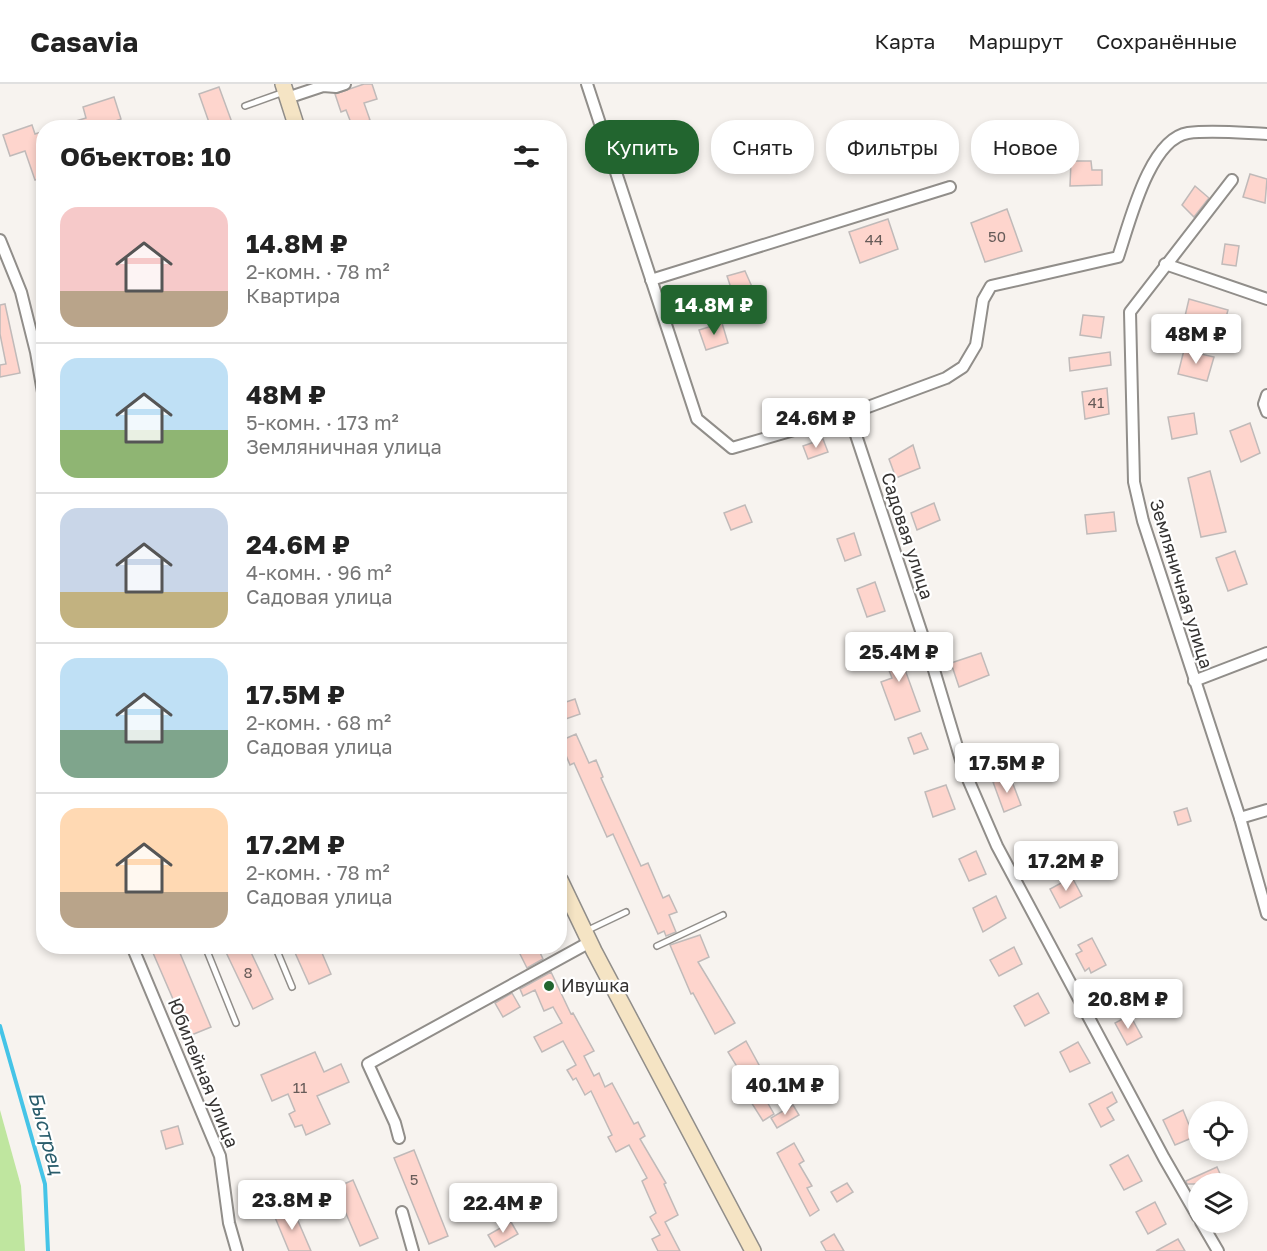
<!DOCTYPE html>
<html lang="ru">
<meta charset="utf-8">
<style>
:root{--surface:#fff;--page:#f2f2f2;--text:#222;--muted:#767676;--line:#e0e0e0;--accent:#22652f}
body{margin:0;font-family:"Golos Text",sans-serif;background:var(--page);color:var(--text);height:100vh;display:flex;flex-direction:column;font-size:22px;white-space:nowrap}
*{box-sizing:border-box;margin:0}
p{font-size:20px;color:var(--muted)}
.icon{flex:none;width:33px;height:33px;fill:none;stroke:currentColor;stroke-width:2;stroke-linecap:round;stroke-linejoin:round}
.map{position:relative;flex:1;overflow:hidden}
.side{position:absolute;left:36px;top:36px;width:531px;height:834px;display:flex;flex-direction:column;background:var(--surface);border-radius:24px;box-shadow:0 3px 9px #0003}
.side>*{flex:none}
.banner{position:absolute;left:585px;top:36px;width:570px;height:54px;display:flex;gap:12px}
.buttons{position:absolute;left:1188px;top:1017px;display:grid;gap:12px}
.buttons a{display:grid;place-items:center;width:60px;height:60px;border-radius:50%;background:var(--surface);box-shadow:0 3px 9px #0003;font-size:30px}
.price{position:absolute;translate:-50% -51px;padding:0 14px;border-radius:6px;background:#fff;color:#222;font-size:20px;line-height:39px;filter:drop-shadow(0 2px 3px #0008)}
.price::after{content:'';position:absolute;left:50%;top:36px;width:18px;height:14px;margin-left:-9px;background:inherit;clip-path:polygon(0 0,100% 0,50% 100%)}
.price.current{background:var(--accent);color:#fff}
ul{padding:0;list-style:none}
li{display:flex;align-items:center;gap:18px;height:150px;padding:0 24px}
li+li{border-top:2px solid var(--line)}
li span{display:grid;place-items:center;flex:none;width:168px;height:120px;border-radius:18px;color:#555}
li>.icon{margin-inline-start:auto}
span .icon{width:72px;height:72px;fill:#fffc;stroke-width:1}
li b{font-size:26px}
h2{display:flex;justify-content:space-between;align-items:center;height:72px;padding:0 24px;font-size:26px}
.chip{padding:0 21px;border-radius:24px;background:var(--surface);box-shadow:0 3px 9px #0003;font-size:21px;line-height:54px}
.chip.current{background:var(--accent);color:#fff}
header{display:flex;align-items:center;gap:36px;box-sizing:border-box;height:84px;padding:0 30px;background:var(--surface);border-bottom:2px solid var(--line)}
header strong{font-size:28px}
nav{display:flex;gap:33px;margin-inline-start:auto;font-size:21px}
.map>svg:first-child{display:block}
.green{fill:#bfe69f}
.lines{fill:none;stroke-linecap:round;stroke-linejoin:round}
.stream{stroke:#45c4e7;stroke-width:4}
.building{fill:#fed5cd;stroke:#c0bab9;stroke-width:1.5}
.lane-casing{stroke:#918e8a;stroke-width:8}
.street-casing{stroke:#918e8a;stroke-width:14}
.secondary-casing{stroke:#918e8a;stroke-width:18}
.lane{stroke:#fff;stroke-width:5}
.street{stroke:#fff;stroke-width:10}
.secondary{stroke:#f5e4c4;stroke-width:15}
.poi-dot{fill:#22652f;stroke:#fff;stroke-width:2}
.labels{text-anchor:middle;stroke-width:4.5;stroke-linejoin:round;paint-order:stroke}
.number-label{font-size:15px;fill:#675c59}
.street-label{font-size:18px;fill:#353332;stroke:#fff}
.poi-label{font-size:18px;fill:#353332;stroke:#fff;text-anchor:start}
.water-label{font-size:20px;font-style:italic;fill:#295c6b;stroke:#fff}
</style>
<header>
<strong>Casavia</strong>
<nav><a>Карта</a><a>Маршрут</a><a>Сохранённые</a></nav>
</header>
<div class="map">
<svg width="1267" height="1167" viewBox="0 0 1267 1167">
<rect width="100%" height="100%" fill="#f7f3ef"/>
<polygon class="green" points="0,1026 21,1102 25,1167 0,1167"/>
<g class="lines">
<polyline class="stream" points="0,942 45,1100 48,1167"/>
</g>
<g class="building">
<polygon points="364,0 372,0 377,15 364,19 370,36 362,39 364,44 353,44 346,26 341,28 335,10"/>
<polygon points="219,3 234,44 211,44 199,10"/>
<polygon points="114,13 121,35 110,39 112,44 62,44 62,41 86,34 83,23"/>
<polygon points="32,41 35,50 44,47 44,93 35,96 25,67 10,72 3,51"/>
<polygon points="1071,77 1091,77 1092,86 1102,86 1102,101 1070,102"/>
<polygon points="1250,90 1267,95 1265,119 1243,113"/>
<polygon points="1195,102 1209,114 1194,133 1182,121"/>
<polygon points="1007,125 1022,167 985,178 971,139"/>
<polygon points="888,135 898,165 860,179 849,148"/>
<polygon points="1225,160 1239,162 1236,182 1222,180"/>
<polygon points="745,187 753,205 734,213 727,192"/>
<polygon points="1189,215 1228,226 1221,252 1182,245"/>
<polygon points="5,220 20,289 0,293 0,281 6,280 0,250 0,221"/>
<polygon points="1083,231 1104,233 1101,254 1080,251"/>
<polygon points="722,239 728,259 706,266 699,246"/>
<polygon points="1184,266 1214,273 1207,297 1178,290"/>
<polygon points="1110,268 1111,281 1070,287 1069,274"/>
<polygon points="1107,304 1109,330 1085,335 1082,308"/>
<polygon points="1194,329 1197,350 1172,355 1168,333"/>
<polygon points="1250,339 1260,369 1241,378 1230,347"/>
<polygon points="823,355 828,368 808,375 803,362"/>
<polygon points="913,361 920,384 896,394 889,375"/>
<polygon points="1210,387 1226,448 1201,453 1188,394"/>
<polygon points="934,419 940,436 917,446 911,429"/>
<polygon points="745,421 752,438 731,446 724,429"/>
<polygon points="1114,428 1116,447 1087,450 1085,431"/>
<polygon points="854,449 861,471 845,477 837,455"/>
<polygon points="1235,467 1247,500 1228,507 1216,474"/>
<polygon points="875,498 885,527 867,533 857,505"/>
<polygon points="903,558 911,577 903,580 920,627 895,636 881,598 892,594 881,566"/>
<polygon points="981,569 989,591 959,603 951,579"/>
<polygon points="575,615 580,630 560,637 560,620"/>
<polygon points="921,649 928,665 914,670 908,654"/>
<polygon points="576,650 589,679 596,676 603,693 601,694 641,782 648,779 663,814 669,811 677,828 669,831 676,848 666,852 664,847 658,850 613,750 607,753 574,679 570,681 560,657"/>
<polygon points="1010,692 1021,721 1004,728 993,698"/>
<polygon points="946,701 955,725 933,733 925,708"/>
<polygon points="1187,724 1191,737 1178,741 1174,728"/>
<polygon points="976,767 986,790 969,797 959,775"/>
<polygon points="1072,793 1082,812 1060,824 1050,805"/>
<polygon points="996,812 1006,834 983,848 973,824"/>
<polygon points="700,851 709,873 698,878 735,939 715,950 693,909 691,910 670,861"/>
<polygon points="1092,854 1106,881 1091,889 1089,884 1085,887 1076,870 1082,867 1078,861"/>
<polygon points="150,862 177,862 211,943 189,952"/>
<polygon points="223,862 248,862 273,915 253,925"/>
<polygon points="292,862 319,862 331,890 309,900"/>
<polygon points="516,862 537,862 543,875 527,884"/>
<polygon points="1014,863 1022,880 999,892 990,876"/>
<polygon points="551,888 571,930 573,929 594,967 584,972 594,992 599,989 605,1003 612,999 634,1040 638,1038 645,1052 640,1055 666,1099 664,1100 678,1131 665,1138 680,1167 658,1167 652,1155 660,1151 650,1133 656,1129 642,1097 647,1094 629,1061 616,1068 608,1053 612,1051 591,1007 585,1011 576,994 573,996 567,986 576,981 563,957 542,968 534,953 562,939 553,923 544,927 535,906 523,912 520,905"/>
<polygon points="512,909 520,923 503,933 495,919"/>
<polygon points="1038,909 1049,929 1025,942 1014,922"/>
<polygon points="1130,931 1142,953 1127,961 1115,939"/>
<polygon points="746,957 765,992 762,993 769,1005 762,1009 774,1030 763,1037 744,1007 735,989 739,986 728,968"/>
<polygon points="1078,958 1090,979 1070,988 1060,968"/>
<polygon points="315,968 324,988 341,980 349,998 317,1012 330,1040 306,1051 302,1041 295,1043 289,1030 295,1027 288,1010 272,1017 261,991"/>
<polygon points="1112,1008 1117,1018 1107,1024 1114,1036 1101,1043 1089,1020"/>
<polygon points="793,1021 799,1031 777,1044 771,1034"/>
<polygon points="1183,1026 1194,1053 1175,1061 1163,1036"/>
<polygon points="178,1042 183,1060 166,1065 161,1047"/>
<polygon points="794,1059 804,1077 799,1080 812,1102 807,1104 819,1126 810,1132 777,1069"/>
<polygon points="414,1066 448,1152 429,1160 394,1074"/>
<polygon points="1128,1071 1142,1097 1124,1106 1110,1081"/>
<polygon points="1217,1083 1221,1092 1216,1094 1219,1100 1187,1100 1186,1097"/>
<polygon points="353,1096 378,1154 360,1162 335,1104"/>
<polygon points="847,1099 853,1108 837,1118 831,1108"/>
<polygon points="1155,1118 1166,1140 1148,1150 1136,1128"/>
<polygon points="292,1123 311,1167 289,1167 274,1131"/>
<polygon points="511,1138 518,1150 495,1163 488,1151"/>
<polygon points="834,1150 844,1167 826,1167 821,1158"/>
<polygon points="1178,1155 1185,1167 1156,1167"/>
</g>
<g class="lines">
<g class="lane-casing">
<g id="lane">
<polyline points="245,22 284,8"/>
<polyline points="586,847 626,828"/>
<polyline points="205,862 236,939"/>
<polyline points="275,862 292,903"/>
<polyline points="657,862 723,831"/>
</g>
</g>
<g class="street-casing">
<g id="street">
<path d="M587 0 697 335 732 364 849 330 946 294 963 283 976 261 983 216 991 202 1118 173C1129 141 1149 55 1188 49 1213 46 1242 49 1267 50"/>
<polyline points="287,14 323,2 336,3 345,0"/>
<polyline points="1232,96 1130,228 1134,398 1143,437 1240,734 1267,830"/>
<polyline points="0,156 21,208 36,268 44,314"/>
<polyline points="1165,180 1267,215"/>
<polyline points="651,196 950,103"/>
<polyline points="1267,311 1264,320 1267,328"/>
<polyline points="849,330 934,586 964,686 997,762 1164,1074 1198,1133"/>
<polyline points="1194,597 1267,569"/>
<polyline points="1240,734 1267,726"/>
<polyline points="132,862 220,1072 229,1139 237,1167"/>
<polyline points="399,1054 395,1039 368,980 590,858"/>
<polyline points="402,1128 413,1167"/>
<polyline points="1201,1138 1218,1167"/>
</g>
</g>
<g class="secondary-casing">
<g id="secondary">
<polyline points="283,0 297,44"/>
<polyline points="560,796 594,867 753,1167"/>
</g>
</g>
<use href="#lane" class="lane"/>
<use href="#street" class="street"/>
<use href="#secondary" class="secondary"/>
</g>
<circle class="poi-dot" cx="549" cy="902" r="6"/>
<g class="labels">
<g class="number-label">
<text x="997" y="158">50</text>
<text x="874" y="161">44</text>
<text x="1096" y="324">41</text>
<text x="248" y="894">8</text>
<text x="300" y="1009">11</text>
<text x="414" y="1101">5</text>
</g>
<g class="street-label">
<text transform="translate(907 452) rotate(72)" y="6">Садовая улица</text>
<text transform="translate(1181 500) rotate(73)" y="6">Земляничная улица</text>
<text transform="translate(203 989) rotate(68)" y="6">Юбилейная улица</text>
</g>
<g class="poi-label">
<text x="561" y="908">Ивушка</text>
</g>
<g class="water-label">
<text transform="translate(46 1049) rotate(75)" y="7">Быстрец</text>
</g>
</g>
</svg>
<div class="buttons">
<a><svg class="icon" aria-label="locate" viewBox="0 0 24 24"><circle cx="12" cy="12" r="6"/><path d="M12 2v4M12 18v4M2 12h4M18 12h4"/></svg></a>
<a><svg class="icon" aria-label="layers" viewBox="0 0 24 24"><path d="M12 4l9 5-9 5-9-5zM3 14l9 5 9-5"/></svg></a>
</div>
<b class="price current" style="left:714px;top:252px">14.8M ₽</b>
<b class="price" style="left:1196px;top:281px">48M ₽</b>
<b class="price" style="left:816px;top:365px">24.6M ₽</b>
<b class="price" style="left:899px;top:599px">25.4M ₽</b>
<b class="price" style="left:1007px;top:710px">17.5M ₽</b>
<b class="price" style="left:1066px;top:808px">17.2M ₽</b>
<b class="price" style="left:1128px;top:946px">20.8M ₽</b>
<b class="price" style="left:785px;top:1032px">40.1M ₽</b>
<b class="price" style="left:292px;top:1147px">23.8M ₽</b>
<b class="price" style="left:503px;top:1150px">22.4M ₽</b>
<div class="banner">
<a class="chip current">Купить</a>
<a class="chip">Снять</a>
<a class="chip">Фильтры</a>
<a class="chip">Новое</a>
</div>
<section class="side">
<h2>Объектов: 10<svg class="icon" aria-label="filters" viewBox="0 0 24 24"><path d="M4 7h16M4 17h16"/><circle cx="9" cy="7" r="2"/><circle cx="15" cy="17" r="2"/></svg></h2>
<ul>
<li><span style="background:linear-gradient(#f6c9c9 70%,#b9a48a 0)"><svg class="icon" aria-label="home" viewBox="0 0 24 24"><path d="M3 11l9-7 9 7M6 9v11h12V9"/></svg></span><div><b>14.8M ₽</b><p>2-комн. · 78 m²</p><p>Квартира</p></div></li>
<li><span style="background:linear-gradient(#bfe0f5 60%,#8fb573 0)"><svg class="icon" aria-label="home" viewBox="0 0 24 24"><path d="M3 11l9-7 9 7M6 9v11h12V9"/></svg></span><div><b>48M ₽</b><p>5-комн. · 173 m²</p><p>Земляничная улица</p></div></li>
<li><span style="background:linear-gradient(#c9d6e8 70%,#c2b280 0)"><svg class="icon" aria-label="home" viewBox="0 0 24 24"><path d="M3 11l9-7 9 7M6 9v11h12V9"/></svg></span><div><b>24.6M ₽</b><p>4-комн. · 96 m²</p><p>Садовая улица</p></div></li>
<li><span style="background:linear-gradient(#bfe0f5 60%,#7fa58c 0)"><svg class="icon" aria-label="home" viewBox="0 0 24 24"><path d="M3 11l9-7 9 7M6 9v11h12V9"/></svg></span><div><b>17.5M ₽</b><p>2-комн. · 68 m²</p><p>Садовая улица</p></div></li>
<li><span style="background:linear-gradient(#ffd9b3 70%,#b9a48a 0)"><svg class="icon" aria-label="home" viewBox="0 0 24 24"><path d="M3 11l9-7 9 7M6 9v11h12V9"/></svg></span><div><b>17.2M ₽</b><p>2-комн. · 78 m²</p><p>Садовая улица</p></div></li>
</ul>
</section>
</div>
